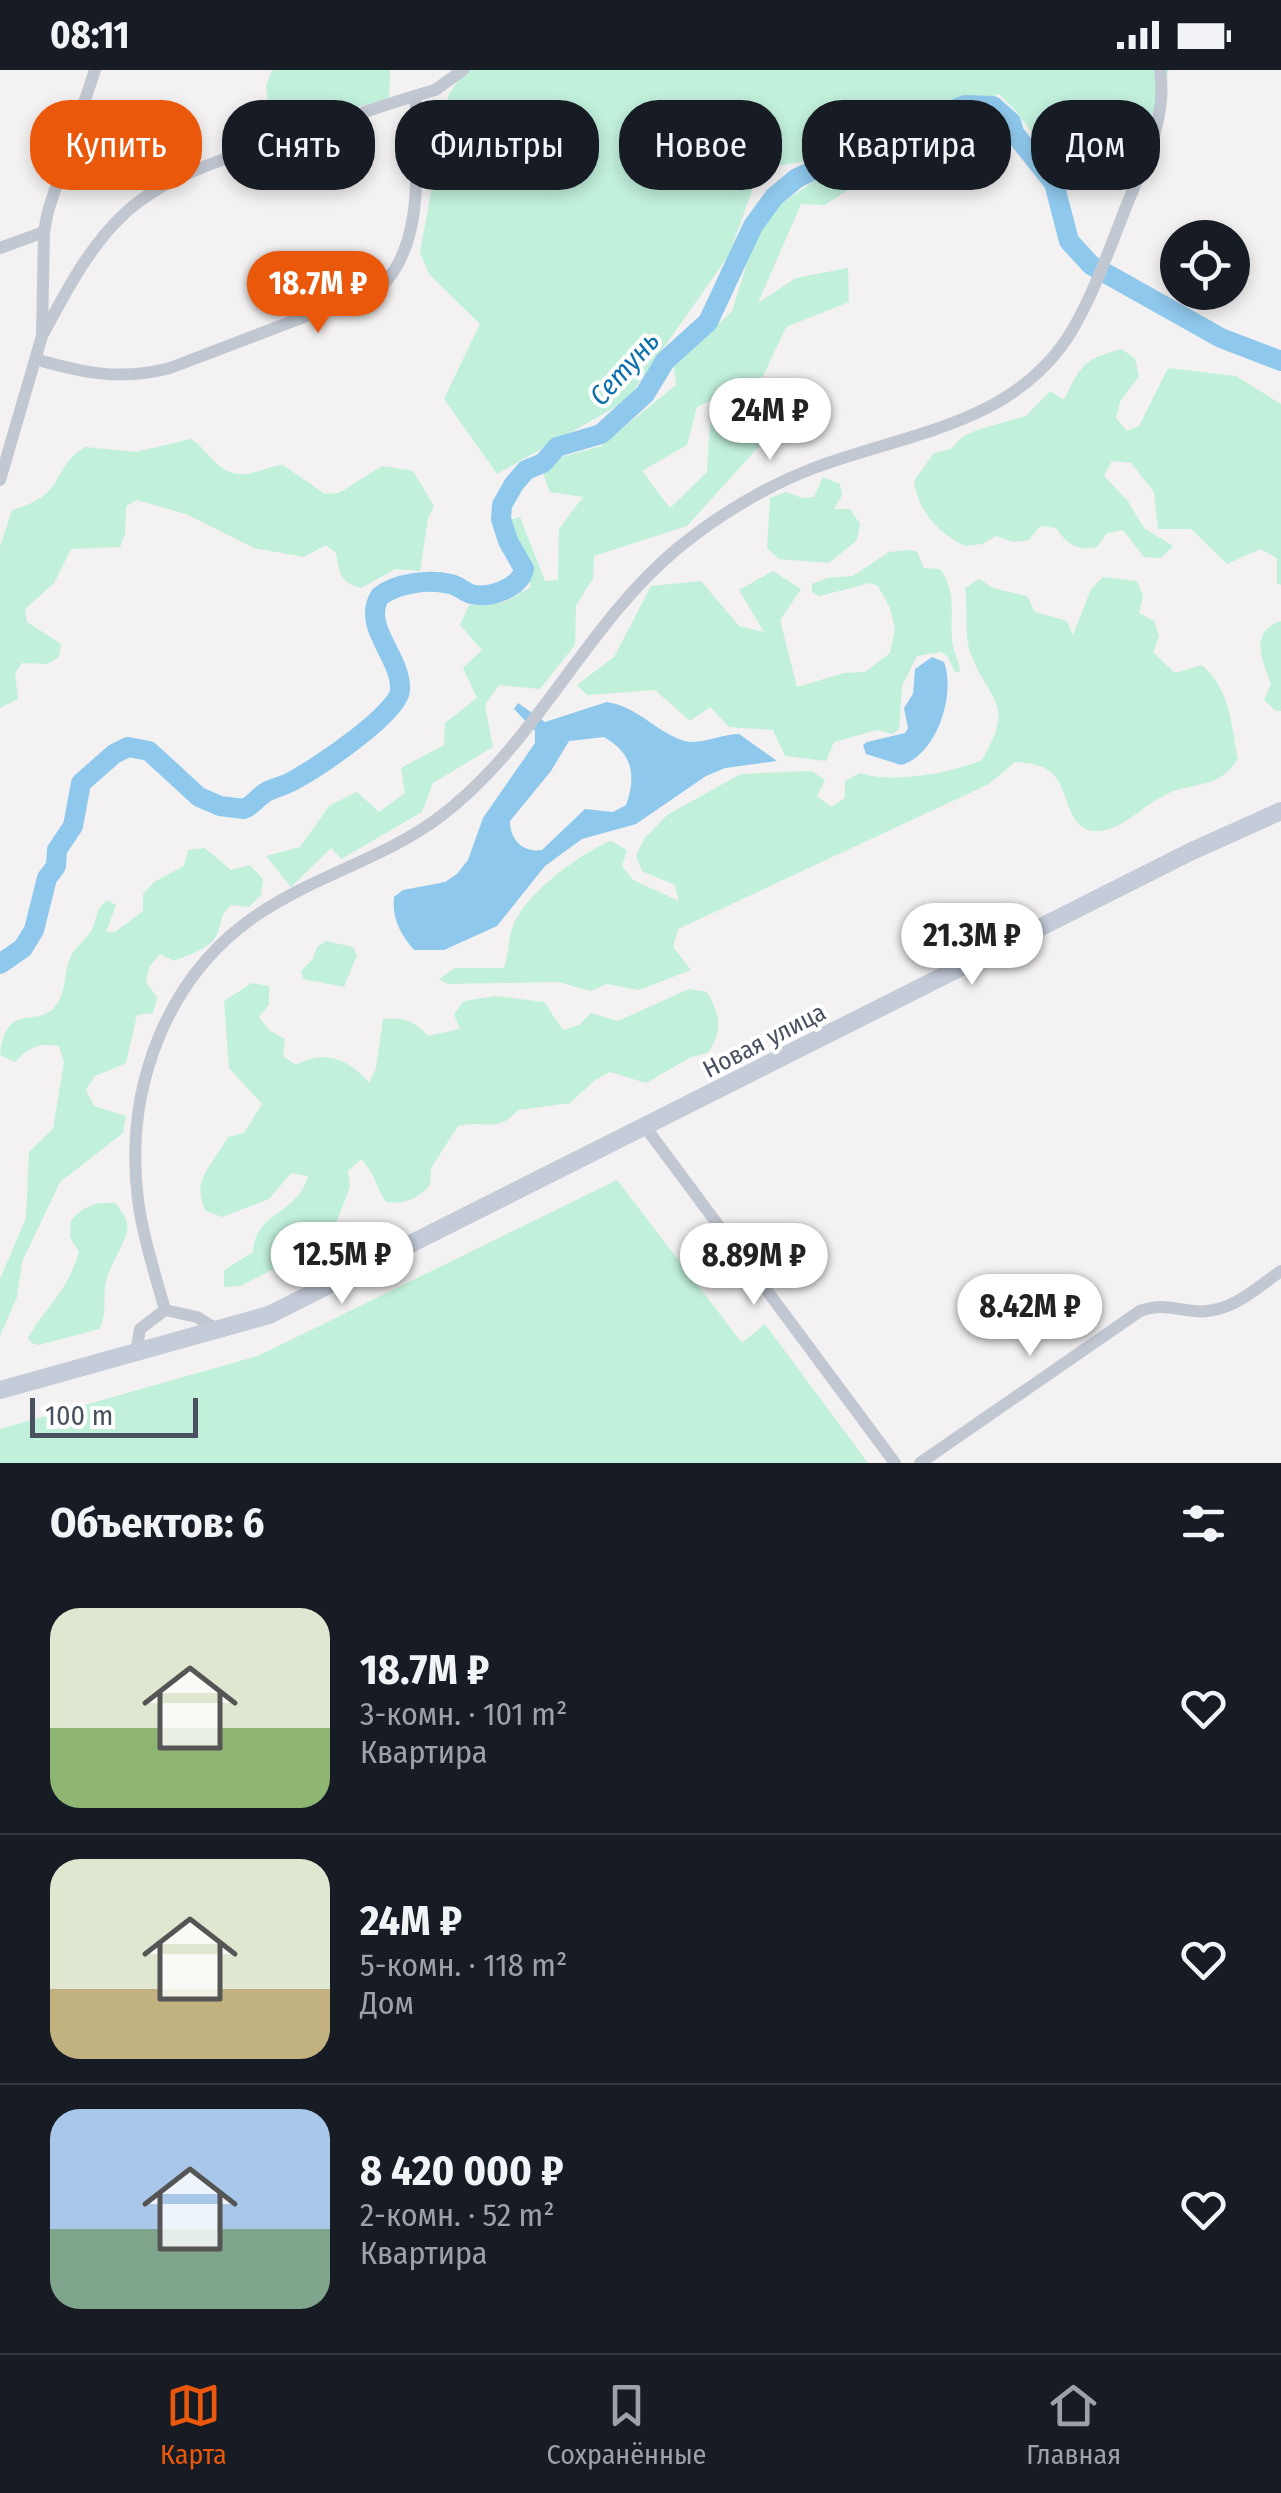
<!DOCTYPE html>
<html lang="ru">
<meta charset="utf-8">
<style>
:root{--surface:#171b24;--page:#20242c;--text:#f1f3f6;--muted:#9ea1a6;--line:#363941;--accent:#ea580c}
body{margin:0;font-family:"Fira Sans Condensed",sans-serif;background:var(--page);color:var(--text);height:100vh;display:flex;flex-direction:column;font-size:38px;white-space:nowrap}
*{box-sizing:border-box;margin:0}
p{font-size:32px;color:var(--muted)}
.icon{flex:none;width:55px;height:55px;fill:none;stroke:currentColor;stroke-width:2;stroke-linecap:round;stroke-linejoin:round}
.map{position:relative;height:1393px;overflow:hidden}
.sheet{display:flex;flex-direction:column;background:var(--surface);flex:1}
.sheet>*{flex:none}
.hud{position:absolute;left:30px;top:30px;width:1222px;height:90px;display:flex;gap:20px}
.buttons{position:absolute;left:1160px;top:150px;display:grid;gap:20px}
.buttons a{display:grid;place-items:center;width:90px;height:90px;border-radius:50%;background:var(--surface);box-shadow:0 5px 15px #0003;font-size:50px}
.scale{position:absolute;left:30px;bottom:25px;width:168px;box-sizing:border-box;padding-left:10px;border:5px solid #49505f;border-top:0;font-size:28px;line-height:35px;white-space:nowrap;color:#49505f;-webkit-text-stroke:8px #fff;paint-order:stroke}
.price{position:absolute;translate:-50% -85px;padding:0 22px;border-radius:35px;background:#fff;color:#222;font-size:32px;line-height:65px;filter:drop-shadow(0 2px 5px #0008)}
.price::after{content:'';position:absolute;left:50%;top:60px;width:30px;height:22px;margin-left:-15px;background:inherit;clip-path:polygon(0 0,100% 0,50% 100%)}
.price.current{background:var(--accent);color:#fff}
ul{padding:0;list-style:none}
li{display:flex;align-items:center;gap:30px;height:250px;padding:0 50px}
li+li{border-top:2px solid var(--line)}
li span{display:grid;place-items:center;flex:none;width:280px;height:200px;border-radius:30px;color:#555}
li>.icon{margin-inline-start:auto}
span .icon{width:120px;height:120px;fill:#fffc;stroke-width:1}
li b{font-size:42px}
h2{display:flex;justify-content:space-between;align-items:center;height:120px;padding:0 50px;font-size:42px}
.pill{padding:0 35px;border-radius:40px;background:var(--surface);box-shadow:0 5px 15px #0003;font-size:35px;line-height:90px}
.pill.current{background:var(--accent);color:#fff}
.status{display:flex;justify-content:space-between;align-items:center;height:70px;padding:0 50px;background:var(--surface);direction:ltr}
.status svg{height:28px;fill:currentColor}
.tab-bar{display:flex;justify-content:space-around;align-items:center;height:140px;border-top:2px solid var(--line);background:var(--surface);font-size:28px;color:var(--muted)}
.tab-bar a{display:grid;justify-items:center;gap:5px}
.tab-bar .current{color:var(--accent)}
.map>svg:first-child{display:block}
.green{fill:#c1f0db}
.water{fill:#8ec8ec;fill-rule:evenodd}
.lines{fill:none;stroke-linecap:round;stroke-linejoin:round}
.river{stroke:#8ec8ec;stroke-width:20}
.street{stroke:#c2c8d2;stroke-width:12}
.secondary{stroke:#c4cbd9;stroke-width:18}
.labels{text-anchor:middle;stroke-width:8;stroke-linejoin:round;paint-order:stroke}
.street-label{font-size:25px;fill:#49505f;stroke:#fff}
.water-label{font-size:28px;font-style:italic;fill:#0d6fad;stroke:#fff}
</style>
<div class="status"><b>08:11</b><svg viewBox="0 0 49 12"><path d="M0 12V9h3v3zM5 12V6h3v6zM10 12V3h3v9zM15 12V0h3v12zM26 1h20v11H26zM47 4h2v5h-2z"/></svg></div>
<div class="map">
<svg width="1281" height="1393" viewBox="0 0 1281 1393">
<rect width="100%" height="100%" fill="#f3f1f1"/>
<g class="green">
<polygon points="272,0 390,0 389,29 271,58 266,16"/>
<polygon points="465,0 1169,0 1142,71 1108,88 1078,113 1065,108 1015,40 999,24 816,90 760,98 729,185 626,331 497,404 444,329 480,254 429,204 420,182 449,24"/>
<polygon points="881,77 887,94 825,135 801,134 758,233 796,208 848,198 849,232 786,257 763,306 697,337 687,375 642,401 670,438 707,402 710,353 751,336 762,373 687,456 594,486 593,508 576,536 575,575 540,619 499,615 485,635 493,677 433,713 422,742 341,789 331,778 291,817 266,786 300,777 329,736 357,722 379,742 405,723 401,698 444,675 445,653 477,628 463,598 482,580 460,555 469,535 505,532 531,517 506,451 520,447 545,511 558,510 559,459 583,427 550,422 543,403 562,387 601,376 676,315 674,296 732,241 753,174 777,137 830,100"/>
<path d="M1122 279 1135 289 1139 306 1120 332 1116 348 1127 361 1139 356 1168 298 1236 306 1281 334V515L1277 514V488L1260 479 1227 494 1191 459H1158L1154 422 1131 393 1112 391 1104 406 1127 430 1144 458 1173 476 1161 488 1144 487 1123 460 1107 463 1097 477C1077 481 1068 475 1056 458L1040 456 1029 470 1013 472 996 466 982 474 965 476C938 463 918 441 914 411L934 383 951 379 962 367 977 360 1026 346 1050 321 1064 330C1081 295 1083 289 1122 279Z"/>
<path d="M191 369C209 380 217 405 243 404 256 404 269 396 283 395L325 424 339 423 382 396 413 401 434 436 428 448 420 501 395 499 361 518C340 513 339 502 336 483L326 475 304 487 254 478 186 444 137 430 126 436 125 464 120 477 71 479 54 513 25 539 27 552 61 574 59 587 48 594 22 593 15 603 18 629 0 638V477L12 440C69 424 48 401 85 377L136 382Z"/>
<polygon points="823,407 840,414 842,425 834,439 850,439 860,454 857,470 829,493 779,489 767,478 770,428 786,422 802,428 814,427"/>
<path d="M909 480 917 482 924 498 940 499C957 521 950 546 952 570 953 581 959 591 960 602H955L948 587 941 582 917 586 902 616 899 659 893 664 877 660 834 672 826 691 785 686 773 660 729 657 710 637 690 651 655 620 587 625 577 615 614 587 651 516 701 511 739 556 764 562 739 520 773 501 801 519 780 550 797 617 844 603 865 602 890 583 895 559 890 538 878 516 870 513 820 526 812 522V514L827 508 853 506 889 482Z"/>
<path d="M1103 507 1137 511 1143 526 1139 543 1154 551 1159 566 1153 582 1175 603 1202 595C1230 619 1231 654 1238 689 1216 722 1194 710 1165 725 1146 734 1132 750 1112 758 1069 773 1071 730 1057 709 1048 695 1030 693 1015 692L989 714 678 859 673 877 691 900 639 920 607 914 591 921 558 912 448 914 439 909 455 898H504C509 883 508 872 512 859 522 826 580 783 611 771L627 780 622 796 633 810 679 831 675 815 642 801 636 786 644 769 667 745 741 704 811 701 825 710 817 726 831 737 845 728V711L860 703C892 714 952 703 982 690 1017 630 988 632 970 582 964 563 968 539 965 518L979 509 993 518 1027 526 1035 542 1067 551 1073 565 1091 519Z"/>
<path d="M1281 551V641H1276L1264 630 1271 614C1263 591 1248 562 1281 551Z"/>
<path d="M205 778 231 800 250 795 263 809 261 825 249 837 231 835C217 849 224 850 217 864 211 879 188 885 174 891L160 884 149 897 146 913 157 927 153 943 137 945 126 993 95 1006 86 1020 94 1036 126 1046 123 1063 60 1112 22 1192 17 1227 0 1266V1209L26 1148 29 1082 53 1059 64 992 59 976C39 972 29 977 15 992L0 985C6 928 39 961 57 934 66 921 64 903 70 888 75 876 89 868 93 857 98 844 96 840 107 830L116 835 106 862H115L143 841V824L154 812 184 796 188 780Z"/>
<polygon points="326,871 353,877 357,885 344,917 303,909 301,901 313,889 317,877"/>
<path d="M252 913 269 916V934L259 947 270 961 285 969 283 986 296 995C323 979 350 989 369 1013L376 998 383 949C404 947 414 950 428 966L460 959 454 944 464 931 495 926 544 932 563 960 579 955 591 943 618 951 689 919 707 922C720 945 724 962 707 983L691 987 646 1013 610 1002 595 1010 570 1033 518 1040C497 1064 485 1049 458 1056L431 1098 430 1115C416 1130 406 1134 386 1132 376 1117 374 1101 361 1089L348 1101 350 1117 329 1171 240 1216 224 1217V1200L253 1182C255 1141 298 1145 308 1106L291 1103 269 1129 222 1147 206 1141C190 1111 213 1094 228 1067L244 1063 262 1034 229 998 224 931Z"/>
<polygon points="617,1110 742,1273 765,1254 868,1393 0,1393 0,1359 258,1286"/>
<path d="M98 1133H115C122 1142 129 1149 127 1161 124 1176 109 1196 106 1212 102 1230 108 1242 99 1259L39 1275 32 1273 28 1268C47 1234 66 1225 79 1182L70 1167 71 1150 83 1139Z"/>
</g>
<g class="water">
<path d="M932 587 944 592C956 624 937 685 901 695L866 684 863 675 867 672 905 663 908 658 904 638 913 624 915 599Z"/>
<path d="M607 632C639 637 655 662 685 671 700 675 722 664 739 664L777 691 725 698 706 706 636 754 582 769 545 796 497 856 444 880H414C400 863 392 849 394 827L403 820 445 812 457 804 468 790 483 748 535 673V661L514 639 518 633 545 652ZM604 667C632 683 637 705 626 735L613 742 585 739 542 780C523 783 510 770 510 751L551 701 569 671Z"/>
</g>
<g class="lines">
<path class="river" d="M0 894 23 878 34 860 47 808 56 796 57 780 73 756 81 713 114 684 128 677 149 681 199 727 220 736 244 739C254 735 258 726 268 721 277 717 287 715 296 709 318 697 399 643 400 620 402 587 361 557 380 526 397 513 429 509 450 514 458 515 464 522 471 524 490 529 520 518 524 499L508 471 501 449 502 435 514 414 526 400 543 393 557 377 601 364 645 324 665 291 708 252 753 156 774 127 797 108 875 71 965 35 993 36 1011 52 1014 63 1054 113 1069 171 1091 195 1221 268 1281 291"/>
<g class="street">
<polyline points="0,178 44,162"/>
<path d="M42 266C64 225 88 178 123 145 168 102 238 85 296 65 342 50 388 33 435 20L463 0"/>
<path d="M35 289C83 303 121 311 170 298L380 218C428 171 414 88 416 26"/>
<polyline points="0,410 42,266 44,162 48,141 95,0"/>
<polyline points="646,1058 895,1393"/>
<path d="M165 1240C155 1204 143 1167 138 1130 124 1019 166 903 263 841 320 804 387 787 441 746 537 673 586 554 678 478 720 444 764 417 814 398 900 365 1001 357 1061 277 1087 242 1108 183 1124 142 1142 96 1168 50 1160 0"/>
<polyline points="136,1283 140,1259 165,1240 197,1247 218,1260"/>
<path d="M920 1393 1140 1241C1162 1233 1172 1239 1195 1241 1229 1245 1255 1219 1281 1201"/>
</g>
<polyline class="secondary" points="0,1320 269,1245 1192,781 1281,741"/>
</g>
<g class="labels">
<g class="street-label">
<text transform="translate(764 970) rotate(-27)" y="9">Новая улица</text>
</g>
<g class="water-label">
<text transform="translate(624 298) rotate(-48)" y="10">Сетунь</text>
</g>
</g>
</svg>
<div class="buttons">
<a><svg class="icon" aria-label="locate" viewBox="0 0 24 24"><circle cx="12" cy="12" r="6"/><path d="M12 2v4M12 18v4M2 12h4M18 12h4"/></svg></a>
</div>
<div class="scale">100 m</div>
<b class="price current" style="left:318px;top:266px">18.7M ₽</b>
<b class="price" style="left:770px;top:393px">24M ₽</b>
<b class="price" style="left:972px;top:918px">21.3M ₽</b>
<b class="price" style="left:342px;top:1237px">12.5M ₽</b>
<b class="price" style="left:754px;top:1238px">8.89M ₽</b>
<b class="price" style="left:1030px;top:1289px">8.42M ₽</b>
<div class="hud">
<a class="pill current">Купить</a>
<a class="pill">Снять</a>
<a class="pill">Фильтры</a>
<a class="pill">Новое</a>
<a class="pill">Квартира</a>
<a class="pill">Дом</a>
</div>
</div>
<section class="sheet">
<h2>Объектов: 6<svg class="icon" aria-label="filters" viewBox="0 0 24 24"><path d="M4 7h16M4 17h16"/><circle cx="9" cy="7" r="2"/><circle cx="15" cy="17" r="2"/></svg></h2>
<ul>
<li><span style="background:linear-gradient(#dfe7d0 60%,#8fb573 0)"><svg class="icon" aria-label="home" viewBox="0 0 24 24"><path d="M3 11l9-7 9 7M6 9v11h12V9"/></svg></span><div><b>18.7M ₽</b><p>3-комн. · 101 m²</p><p>Квартира</p></div><svg class="icon" aria-label="heart" viewBox="0 0 24 24"><path d="M12 20l-8-8c-3-5 5-10 8-4 3-6 11-1 8 4z"/></svg></li>
<li><span style="background:linear-gradient(#dfe7d0 65%,#c2b280 0)"><svg class="icon" aria-label="home" viewBox="0 0 24 24"><path d="M3 11l9-7 9 7M6 9v11h12V9"/></svg></span><div><b>24M ₽</b><p>5-комн. · 118 m²</p><p>Дом</p></div><svg class="icon" aria-label="heart" viewBox="0 0 24 24"><path d="M12 20l-8-8c-3-5 5-10 8-4 3-6 11-1 8 4z"/></svg></li>
<li><span style="background:linear-gradient(#a9c7e8 60%,#7fa58c 0)"><svg class="icon" aria-label="home" viewBox="0 0 24 24"><path d="M3 11l9-7 9 7M6 9v11h12V9"/></svg></span><div><b>8 420 000 ₽</b><p>2-комн. · 52 m²</p><p>Квартира</p></div><svg class="icon" aria-label="heart" viewBox="0 0 24 24"><path d="M12 20l-8-8c-3-5 5-10 8-4 3-6 11-1 8 4z"/></svg></li>
</ul>
</section>
<nav class="tab-bar">
<a class="current"><svg class="icon" aria-label="map" viewBox="0 0 24 24"><path d="M3 6l6-2 6 2 6-2v14l-6 2-6-2-6 2zM9 4v14M15 6v14"/></svg>Карта</a>
<a><svg class="icon" aria-label="saved" viewBox="0 0 24 24"><path d="M7 4h10v16l-5-4-5 4z"/></svg>Сохранённые</a>
<a><svg class="icon" aria-label="home" viewBox="0 0 24 24"><path d="M3 11l9-7 9 7M6 9v11h12V9"/></svg>Главная</a>
</nav>
